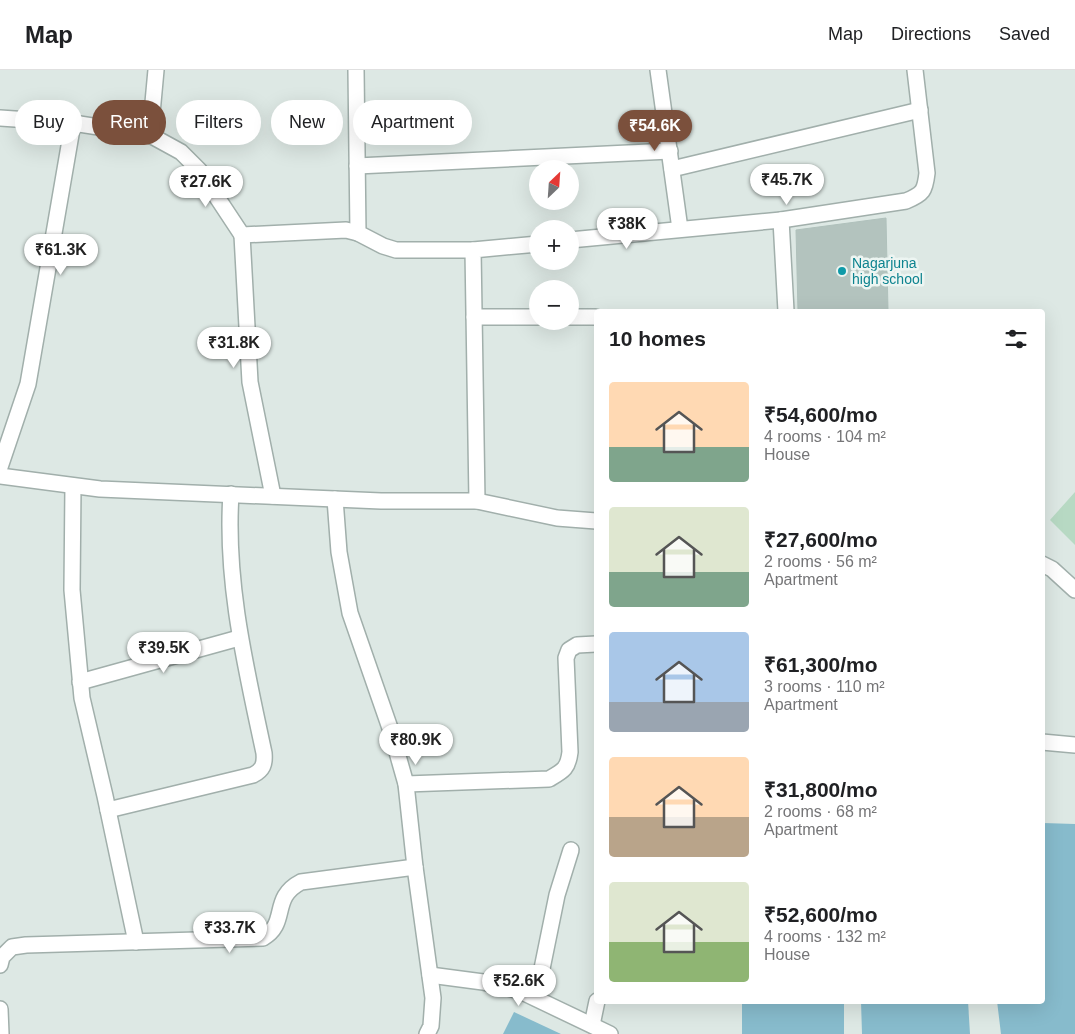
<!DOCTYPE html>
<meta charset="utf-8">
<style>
:root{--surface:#fff;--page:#f6f6f6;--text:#202124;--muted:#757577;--line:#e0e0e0;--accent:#7b503c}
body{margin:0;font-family:Helvetica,sans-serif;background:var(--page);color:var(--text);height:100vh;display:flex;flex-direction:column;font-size:19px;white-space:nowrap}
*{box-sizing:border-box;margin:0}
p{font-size:16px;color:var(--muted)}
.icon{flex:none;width:28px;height:28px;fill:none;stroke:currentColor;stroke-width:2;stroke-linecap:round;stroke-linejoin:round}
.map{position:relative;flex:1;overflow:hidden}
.details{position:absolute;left:594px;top:239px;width:451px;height:695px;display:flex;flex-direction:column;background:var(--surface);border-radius:5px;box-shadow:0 5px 20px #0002}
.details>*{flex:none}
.hud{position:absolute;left:15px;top:30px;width:475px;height:45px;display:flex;gap:10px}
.needle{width:32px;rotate:25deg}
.tools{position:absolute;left:529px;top:90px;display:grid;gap:10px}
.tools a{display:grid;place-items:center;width:50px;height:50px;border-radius:50%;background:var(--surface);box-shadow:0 5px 20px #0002;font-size:25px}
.price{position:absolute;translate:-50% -42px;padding:0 11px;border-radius:18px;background:#fff;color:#222;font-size:16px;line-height:32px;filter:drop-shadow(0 1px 2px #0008)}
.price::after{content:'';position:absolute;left:50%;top:30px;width:15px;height:11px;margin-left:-8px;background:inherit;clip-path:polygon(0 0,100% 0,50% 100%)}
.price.current{background:var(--accent);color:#fff}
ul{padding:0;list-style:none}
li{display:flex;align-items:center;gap:15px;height:125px;padding:0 15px}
li span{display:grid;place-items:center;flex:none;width:140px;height:100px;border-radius:5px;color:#555}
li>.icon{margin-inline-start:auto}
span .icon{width:60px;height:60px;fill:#fffc;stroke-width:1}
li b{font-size:21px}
h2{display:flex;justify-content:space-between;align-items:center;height:60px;padding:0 15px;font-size:21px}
.chip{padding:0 18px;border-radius:22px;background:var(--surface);box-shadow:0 5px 20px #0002;font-size:18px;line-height:45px}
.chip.current{background:var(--accent);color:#fff}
header{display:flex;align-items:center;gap:30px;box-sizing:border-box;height:70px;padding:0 25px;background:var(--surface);border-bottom:1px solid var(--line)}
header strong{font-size:24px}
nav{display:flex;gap:28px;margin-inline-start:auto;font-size:18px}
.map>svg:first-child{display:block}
.green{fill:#b7d9c3}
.water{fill:#87bbcc}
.building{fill:#b3c3be;stroke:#b0c1bc}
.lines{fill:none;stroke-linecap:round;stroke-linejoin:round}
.minor-casing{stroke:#a1afab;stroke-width:18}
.minor{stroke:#fff;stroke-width:15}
.culture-dot{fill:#0f9aa8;stroke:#edf5f2;stroke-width:2}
.labels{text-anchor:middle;stroke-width:5;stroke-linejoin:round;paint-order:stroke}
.culture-label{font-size:14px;fill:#0d838f;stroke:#edf5f2;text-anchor:start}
</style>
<header>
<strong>Map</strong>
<nav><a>Map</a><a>Directions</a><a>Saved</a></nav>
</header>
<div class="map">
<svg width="1075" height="964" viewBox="0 0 1075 964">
<rect width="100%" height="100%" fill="#dde8e4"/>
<polygon class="green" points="1075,422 1075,475 1050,450"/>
<g class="water">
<polygon points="1043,753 1075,754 1075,964 1001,964 997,931 1042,931"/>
<rect x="742" y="931" width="102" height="33"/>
<polygon points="861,931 968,931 970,964 862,964"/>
<polygon points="514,942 561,964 503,964"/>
</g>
<polygon class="building" points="886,148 888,241 798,241 796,160"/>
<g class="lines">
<g class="minor-casing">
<g id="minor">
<polyline points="156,0 150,65 181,82 199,100 242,165 346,160 358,163"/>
<polyline points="356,0 358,163 383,176 396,180 473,180"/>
<polyline points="658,0 680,159"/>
<polyline points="0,48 73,53"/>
<polyline points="357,96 670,81"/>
<polyline points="672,99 920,40"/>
<path d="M781 150 906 131C923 124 925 121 927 103L915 0"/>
<polyline points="242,165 250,312 273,426"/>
<polyline points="570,170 781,150 786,241"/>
<polyline points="474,247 538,247"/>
<polyline points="570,247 596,247"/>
<polyline points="0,397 28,314 73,53 150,65"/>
<polyline points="0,406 100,419 381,431 477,431 557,448 596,451"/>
<polyline points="73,416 72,520 82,628 105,726 136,872"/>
<polyline points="335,429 339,482 350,543 391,661 406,714 415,797 433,928 431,956 427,964"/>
<polyline points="477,431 473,180 538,174"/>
<polyline points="1042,494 1052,499 1075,520"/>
<polyline points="80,612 239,568"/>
<polyline points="1042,672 1075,675"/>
<path d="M406 714 549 709C563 701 568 699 570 682L566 588 569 580 577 575 596 574"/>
<path d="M108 740 253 705C263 700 265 694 264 683 246 598 225 512 231 424"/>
<path d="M0 895 2 887 12 877 26 875 263 868C289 853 270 828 301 812L415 797"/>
<polyline points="430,905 483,912 520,921 610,964"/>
<polyline points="536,928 557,825 571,780"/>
<polyline points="0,939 1,964"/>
<polyline points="592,955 597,931"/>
</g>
</g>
<use href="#minor" class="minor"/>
</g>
<circle class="culture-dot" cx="842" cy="201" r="5"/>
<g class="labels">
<g class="culture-label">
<text x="852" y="198">Nagarjuna<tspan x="852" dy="16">high school</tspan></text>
</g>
</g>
</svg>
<div class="tools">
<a><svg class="needle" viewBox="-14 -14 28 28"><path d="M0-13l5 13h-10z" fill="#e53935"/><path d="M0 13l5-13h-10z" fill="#757577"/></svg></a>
<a>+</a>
<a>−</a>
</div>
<b class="price current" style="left:655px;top:82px">₹54.6K</b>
<b class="price" style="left:787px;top:136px">₹45.7K</b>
<b class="price" style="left:206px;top:138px">₹27.6K</b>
<b class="price" style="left:627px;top:180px">₹38K</b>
<b class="price" style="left:61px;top:206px">₹61.3K</b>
<b class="price" style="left:234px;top:299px">₹31.8K</b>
<b class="price" style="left:164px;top:604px">₹39.5K</b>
<b class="price" style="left:416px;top:696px">₹80.9K</b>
<b class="price" style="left:230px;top:884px">₹33.7K</b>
<b class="price" style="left:519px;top:937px">₹52.6K</b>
<div class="hud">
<a class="chip">Buy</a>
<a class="chip current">Rent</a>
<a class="chip">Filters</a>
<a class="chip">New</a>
<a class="chip">Apartment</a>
</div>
<section class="details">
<h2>10 homes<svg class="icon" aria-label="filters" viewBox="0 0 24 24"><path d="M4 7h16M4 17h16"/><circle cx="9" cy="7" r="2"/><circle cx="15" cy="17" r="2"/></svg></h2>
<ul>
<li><span style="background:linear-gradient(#ffd9b3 65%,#7fa58c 0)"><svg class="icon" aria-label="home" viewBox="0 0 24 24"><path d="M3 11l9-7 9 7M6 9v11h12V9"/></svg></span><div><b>₹54,600/mo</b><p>4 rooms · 104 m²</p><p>House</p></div></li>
<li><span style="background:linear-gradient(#dfe7d0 65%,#7fa58c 0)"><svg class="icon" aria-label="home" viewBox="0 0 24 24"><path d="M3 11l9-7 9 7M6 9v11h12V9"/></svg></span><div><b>₹27,600/mo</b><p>2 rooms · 56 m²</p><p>Apartment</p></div></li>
<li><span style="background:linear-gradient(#a9c7e8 70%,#9aa5b1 0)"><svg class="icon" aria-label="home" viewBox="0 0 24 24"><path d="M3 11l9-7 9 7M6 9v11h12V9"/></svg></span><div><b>₹61,300/mo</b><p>3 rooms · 110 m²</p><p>Apartment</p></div></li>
<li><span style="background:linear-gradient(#ffd9b3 60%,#b9a48a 0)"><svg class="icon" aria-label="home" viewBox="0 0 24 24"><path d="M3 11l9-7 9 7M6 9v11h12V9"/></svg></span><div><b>₹31,800/mo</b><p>2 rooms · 68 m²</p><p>Apartment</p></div></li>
<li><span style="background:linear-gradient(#dfe7d0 60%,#8fb573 0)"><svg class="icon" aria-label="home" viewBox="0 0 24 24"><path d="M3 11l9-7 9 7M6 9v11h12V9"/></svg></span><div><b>₹52,600/mo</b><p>4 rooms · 132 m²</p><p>House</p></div></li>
</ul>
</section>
</div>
